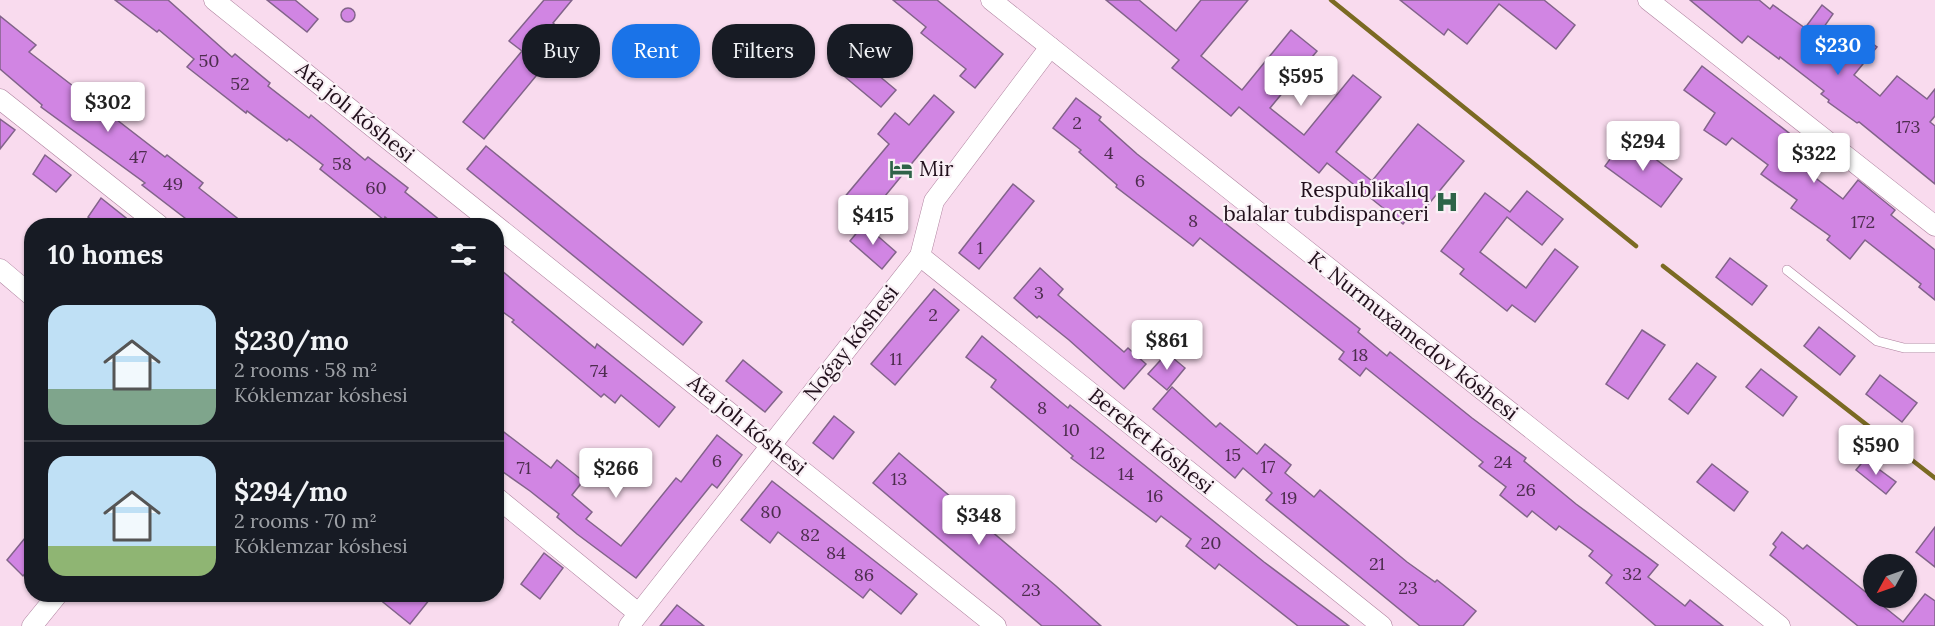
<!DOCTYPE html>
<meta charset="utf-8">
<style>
:root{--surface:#171b24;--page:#20242c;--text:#f1f3f6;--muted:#9ea1a6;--line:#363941;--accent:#1a73e8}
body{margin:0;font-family:Lora,serif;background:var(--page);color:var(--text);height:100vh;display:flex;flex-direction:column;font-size:22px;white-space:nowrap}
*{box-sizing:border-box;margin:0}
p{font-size:20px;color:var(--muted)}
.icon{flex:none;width:33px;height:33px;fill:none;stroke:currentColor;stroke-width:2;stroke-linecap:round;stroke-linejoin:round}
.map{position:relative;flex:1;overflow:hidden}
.sheet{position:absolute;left:24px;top:218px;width:480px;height:384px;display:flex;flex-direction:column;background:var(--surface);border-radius:24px;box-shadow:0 2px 4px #0004}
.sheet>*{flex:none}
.banner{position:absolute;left:522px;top:24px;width:570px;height:54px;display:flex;gap:12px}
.needle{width:39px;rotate:230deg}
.tools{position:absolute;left:1863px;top:554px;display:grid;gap:12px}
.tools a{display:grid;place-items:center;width:54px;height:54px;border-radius:50%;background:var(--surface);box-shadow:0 2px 4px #0004;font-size:30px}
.price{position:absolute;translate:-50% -51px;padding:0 14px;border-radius:6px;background:#fff;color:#222;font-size:20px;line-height:39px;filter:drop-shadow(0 2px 3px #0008)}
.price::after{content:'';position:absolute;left:50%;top:36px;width:18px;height:14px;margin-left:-9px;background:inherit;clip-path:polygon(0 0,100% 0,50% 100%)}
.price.current{background:var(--accent);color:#fff}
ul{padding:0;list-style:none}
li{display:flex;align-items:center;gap:18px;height:150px;padding:0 24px}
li+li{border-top:2px solid var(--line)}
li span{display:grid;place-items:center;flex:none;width:168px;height:120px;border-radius:18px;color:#555}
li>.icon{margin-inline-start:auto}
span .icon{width:72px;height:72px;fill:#fffc;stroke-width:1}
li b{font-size:26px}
h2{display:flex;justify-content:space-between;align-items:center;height:72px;padding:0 24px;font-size:26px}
.tag{padding:0 21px;border-radius:24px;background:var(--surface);box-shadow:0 2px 4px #0004;font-size:21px;line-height:54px}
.tag.current{background:var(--accent);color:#fff}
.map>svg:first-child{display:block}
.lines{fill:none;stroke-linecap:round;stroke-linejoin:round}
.stream{stroke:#7b6a23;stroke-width:4.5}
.building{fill:#d185e3;stroke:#82638a;stroke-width:1.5}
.service-casing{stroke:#ae819e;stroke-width:10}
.minor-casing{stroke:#ae819e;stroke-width:21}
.service{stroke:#fff;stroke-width:9}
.minor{stroke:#fff;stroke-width:20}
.labels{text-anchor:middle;stroke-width:4.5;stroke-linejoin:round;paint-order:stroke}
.number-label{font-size:18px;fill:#4d2d4e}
.street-label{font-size:21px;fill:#21101c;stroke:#f9eff5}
.poi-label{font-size:21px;fill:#21101c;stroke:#f9eff5;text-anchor:start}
</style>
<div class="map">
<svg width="1935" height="626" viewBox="0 0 1935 626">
<rect width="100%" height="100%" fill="#f9dbee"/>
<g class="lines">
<g class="stream">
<polyline points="1331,0 1636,246"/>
<polyline points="1663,266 1935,478"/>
</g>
</g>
<g class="building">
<polygon points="115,0 168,0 232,57 235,54 270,83 268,86 309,118 311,115 365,160 368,157 408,188 405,192 446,225 395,225 385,217 384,220 320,169 323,165 289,139 287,141 247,111 246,113 187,67 194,59 159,30 157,32"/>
<polygon points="267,0 295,0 318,19 307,32"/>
<polygon points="544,0 572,0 553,23 569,36 484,139 463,122 522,51 509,41"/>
<polygon points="893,0 937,0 1003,54 975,88 960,76 966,69 921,33 926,27"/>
<polygon points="1106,0 1139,0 1176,31 1201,0 1248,0 1201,56 1242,90 1291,30 1317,51 1270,108 1304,135 1353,75 1381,97 1336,152 1372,181 1418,124 1464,161 1418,217 1412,213 1403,224 1327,163 1319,173 1239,107 1231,116 1172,68 1179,60"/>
<polygon points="1400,0 1544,0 1575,25 1556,49 1499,4 1467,44 1448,29 1444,35"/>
<polygon points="1690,0 1759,0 1770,9 1773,5 1805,28 1822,5 1833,14 1819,34 1851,59 1867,40 1877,47 1854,75 1880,96 1897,76 1927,99 1935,89 1935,116 1930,122 1935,126 1935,184 1859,122 1857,123 1828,102 1829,100 1821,94 1824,91 1780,57 1779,59 1748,36 1742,43"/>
<circle cx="348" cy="15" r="7"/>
<polygon points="0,16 36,45 29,52 165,157 167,155 203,183 199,188 246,225 194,225 142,185 145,183 41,107 42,105 0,69"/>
<polygon points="854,55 896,90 881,107 839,72"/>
<polygon points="1702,66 1811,150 1800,166 1843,199 1858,180 1895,210 1891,215 1935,250 1935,300 1919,287 1921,284 1865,240 1850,259 1827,240 1830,236 1791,208 1797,200 1761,174 1768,165 1732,138 1726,145 1704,130 1715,113 1684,90"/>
<polygon points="934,95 954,112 867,218 843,199 889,144 878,134 895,113 909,125"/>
<polygon points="1076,98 1101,117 1099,120 1137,154 1360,329 1358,332 1387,356 1390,352 1472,418 1526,458 1524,461 1576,504 1658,565 1648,577 1685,606 1690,600 1723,626 1656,626 1606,583 1612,575 1589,556 1593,551 1559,526 1556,530 1532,511 1527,517 1500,495 1506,487 1479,466 1483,462 1452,437 1366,368 1360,376 1339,359 1344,352 1200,238 1193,246 1116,187 1117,185 1079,152 1081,150 1053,128"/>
<polygon points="0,119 15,130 0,149"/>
<polygon points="1626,137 1682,179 1661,207 1605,166"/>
<polygon points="486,146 702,322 683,345 467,169"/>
<polygon points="45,155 71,175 56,192 33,174"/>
<polygon points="1013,184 1034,201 979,269 959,253"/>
<polygon points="1527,191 1563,219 1542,245 1507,217 1480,252 1526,288 1555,249 1578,267 1535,322 1512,305 1507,311 1460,274 1464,269 1441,251 1485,193 1510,212"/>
<polygon points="101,198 126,218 121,225 99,225 88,217"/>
<polygon points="864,224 896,252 882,269 850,241"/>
<polygon points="1730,258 1767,286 1752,305 1716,277"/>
<polygon points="496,266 595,348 597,344 675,407 659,427 621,395 615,403 604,394 601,397 512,322 514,320 496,307"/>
<polygon points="1040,268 1063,289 1058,295 1124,352 1128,348 1146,364 1124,389 1069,340 1039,316 1037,318 1014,298"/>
<polygon points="934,289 959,310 895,385 871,364"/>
<polygon points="1819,327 1855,356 1840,375 1804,346"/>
<polygon points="1642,330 1665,345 1628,399 1606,384"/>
<polygon points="982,336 1068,408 1070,405 1264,562 1349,626 1298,626 1219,564 1215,569 1186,546 1191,539 1161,516 1156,522 1071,458 1073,456 991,387 996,380 966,357"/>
<polygon points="1167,353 1185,368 1167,390 1148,374"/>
<polygon points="743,360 782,392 765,412 726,381"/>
<polygon points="1697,363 1716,377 1688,414 1669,399"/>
<polygon points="1761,369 1797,397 1783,416 1746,387"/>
<polygon points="1880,375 1917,403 1902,422 1866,394"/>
<polygon points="1172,387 1216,427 1220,423 1257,454 1265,444 1291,465 1285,473 1314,497 1320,490 1407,562 1435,582 1437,580 1476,611 1463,626 1420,626 1266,500 1272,493 1243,468 1235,478 1153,409"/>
<polygon points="834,416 854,432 833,459 813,443"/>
<polygon points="496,426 551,468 557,460 583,481 572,495 592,512 586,519 621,546 676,478 681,482 717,435 742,455 717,488 712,484 636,578 577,534 557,517 559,514 530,491 496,467"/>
<polygon points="899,453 1056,586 1101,626 1042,626 873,483"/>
<polygon points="1865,459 1896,482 1886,494 1856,470"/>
<polygon points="1712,464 1748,492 1734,511 1697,482"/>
<polygon points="772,481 917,594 901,614 870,589 863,598 778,532 770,543 741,520"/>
<polygon points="1935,527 1935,567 1916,552"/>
<polygon points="1782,532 1803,549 1807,545 1903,622 1925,594 1935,601 1935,626 1858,626 1770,555 1776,547 1773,544"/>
<polygon points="25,538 32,543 32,565 23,576 7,560"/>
<polygon points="544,553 563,568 540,599 521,584"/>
<polygon points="373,594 434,594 410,624"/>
<polygon points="677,605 704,626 660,626"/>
</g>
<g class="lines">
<g class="service-casing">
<polyline id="service" points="1787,270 1877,341 1904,348 1935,348"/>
</g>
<g class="minor-casing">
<g id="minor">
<polyline points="214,0 996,626"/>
<polyline points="991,0 1780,626"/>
<polyline points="1648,0 1935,226"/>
<polyline points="0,99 159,225"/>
<polyline points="920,256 1382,626"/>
<polyline points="0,269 32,296"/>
<polyline points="496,497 638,613"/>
<polyline points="32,626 58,594"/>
<polyline points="629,626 920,256 934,201 1050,47"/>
</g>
</g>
<use href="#service" class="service"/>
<use href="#minor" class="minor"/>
</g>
<defs>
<g id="hotel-bare" transform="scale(1.8)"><path d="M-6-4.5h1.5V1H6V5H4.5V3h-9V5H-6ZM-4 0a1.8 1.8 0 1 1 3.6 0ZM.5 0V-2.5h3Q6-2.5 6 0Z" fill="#2e6348" stroke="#f9eff5" stroke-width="2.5" paint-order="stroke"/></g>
<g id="hospital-bare" transform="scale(1.8)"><path d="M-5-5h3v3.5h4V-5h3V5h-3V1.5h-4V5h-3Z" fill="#2e6348" stroke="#f9eff5" stroke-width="2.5" paint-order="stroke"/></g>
</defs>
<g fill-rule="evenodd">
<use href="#hotel-bare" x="901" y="169"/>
<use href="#hospital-bare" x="1447" y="202"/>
</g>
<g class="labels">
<g class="number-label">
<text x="209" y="67">50</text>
<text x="240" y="90">52</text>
<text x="1077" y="129">2</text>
<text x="1908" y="133">173</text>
<text x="1109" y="159">4</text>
<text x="138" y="163">47</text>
<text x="342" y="170">58</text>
<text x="1140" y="187">6</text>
<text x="173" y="190">49</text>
<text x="376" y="194">60</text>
<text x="1193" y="227">8</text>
<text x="1863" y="228">172</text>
<text x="980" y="254">1</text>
<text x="1039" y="299">3</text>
<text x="933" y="321">2</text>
<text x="1360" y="361">18</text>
<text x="896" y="365">11</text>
<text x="599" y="377">74</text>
<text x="1042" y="414">8</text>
<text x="1071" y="436">10</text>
<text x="1097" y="459">12</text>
<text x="1233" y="461">15</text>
<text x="717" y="467">6</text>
<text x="1503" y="468">24</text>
<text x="1268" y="473">17</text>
<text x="524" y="474">71</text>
<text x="1126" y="480">14</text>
<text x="899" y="485">13</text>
<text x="1526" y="496">26</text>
<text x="1155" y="502">16</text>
<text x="1289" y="504">19</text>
<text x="771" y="518">80</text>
<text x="810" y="541">82</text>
<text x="1211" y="549">20</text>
<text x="836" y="559">84</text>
<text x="1377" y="570">21</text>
<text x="1632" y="580">32</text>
<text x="864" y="581">86</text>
<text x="1408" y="594">23</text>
<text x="1031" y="596">23</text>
</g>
<g class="street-label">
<text transform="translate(355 112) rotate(39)" y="7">Ata jolı kóshesi</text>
<text transform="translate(1413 336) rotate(38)" y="7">K. Nurmuxamedov kóshesi</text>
<text transform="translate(851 343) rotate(-52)" y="7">Noǵay kóshesi</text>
<text transform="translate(747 425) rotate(39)" y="7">Ata jolı kóshesi</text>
<text transform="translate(1151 441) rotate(39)" y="7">Bereket kóshesi</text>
</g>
<g class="poi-label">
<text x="919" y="176">Mir</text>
<text x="1429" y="197" text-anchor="end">Respublikalıq<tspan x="1429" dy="24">balalar tubdispanceri</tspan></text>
</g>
</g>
</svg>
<div class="tools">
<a><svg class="needle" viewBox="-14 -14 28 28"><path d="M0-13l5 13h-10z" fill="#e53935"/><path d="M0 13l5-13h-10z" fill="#9ea1a6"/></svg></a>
</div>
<b class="price current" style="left:1838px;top:76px">$230</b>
<b class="price" style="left:1301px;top:107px">$595</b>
<b class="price" style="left:108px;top:133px">$302</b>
<b class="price" style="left:1643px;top:172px">$294</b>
<b class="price" style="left:1814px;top:184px">$322</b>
<b class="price" style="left:873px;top:246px">$415</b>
<b class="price" style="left:1167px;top:371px">$861</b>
<b class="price" style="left:1876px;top:476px">$590</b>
<b class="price" style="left:616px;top:499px">$266</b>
<b class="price" style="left:979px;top:546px">$348</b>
<div class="banner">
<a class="tag">Buy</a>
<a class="tag current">Rent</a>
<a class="tag">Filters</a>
<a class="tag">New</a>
</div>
<section class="sheet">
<h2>10 homes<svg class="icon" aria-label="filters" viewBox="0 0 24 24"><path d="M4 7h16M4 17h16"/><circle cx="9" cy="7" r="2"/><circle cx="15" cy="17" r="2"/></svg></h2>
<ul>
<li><span style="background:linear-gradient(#bfe0f5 70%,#7fa58c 0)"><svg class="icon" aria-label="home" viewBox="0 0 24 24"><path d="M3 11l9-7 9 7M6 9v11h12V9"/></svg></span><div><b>$230/mo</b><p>2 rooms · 58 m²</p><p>Kóklemzar kóshesi</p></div></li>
<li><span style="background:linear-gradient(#bfe0f5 75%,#8fb573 0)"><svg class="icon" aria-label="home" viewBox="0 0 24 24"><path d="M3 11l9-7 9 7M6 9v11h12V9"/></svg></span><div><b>$294/mo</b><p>2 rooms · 70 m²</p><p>Kóklemzar kóshesi</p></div></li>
</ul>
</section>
</div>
